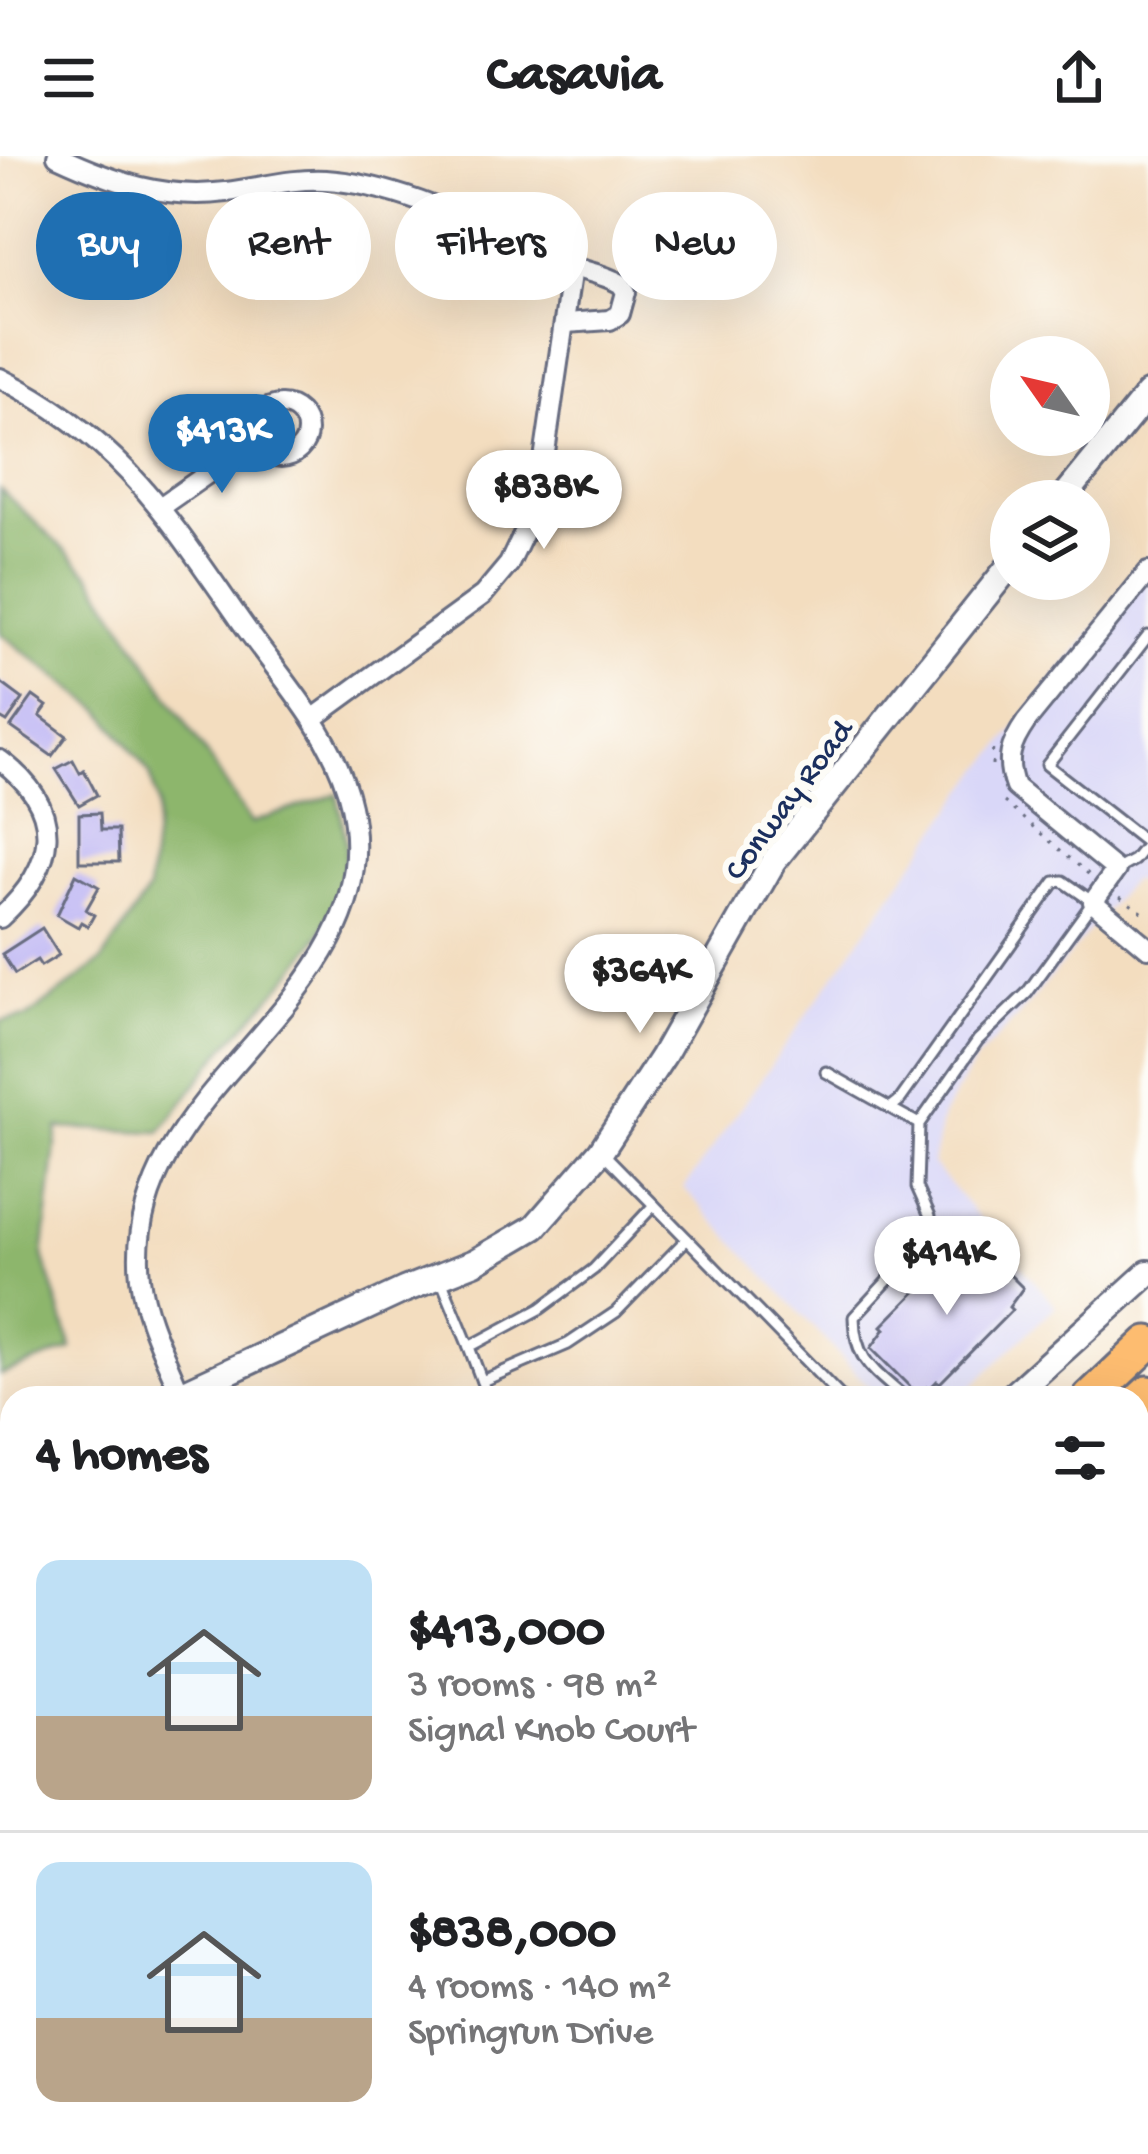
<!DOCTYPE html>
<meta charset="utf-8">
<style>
:root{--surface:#fff;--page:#f6f6f6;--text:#202124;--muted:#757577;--line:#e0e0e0;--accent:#1f6fb2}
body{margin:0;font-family:"Gochi Hand",sans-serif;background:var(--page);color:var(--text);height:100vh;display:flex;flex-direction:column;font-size:45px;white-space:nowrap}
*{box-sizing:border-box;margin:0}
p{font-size:39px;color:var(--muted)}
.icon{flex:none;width:66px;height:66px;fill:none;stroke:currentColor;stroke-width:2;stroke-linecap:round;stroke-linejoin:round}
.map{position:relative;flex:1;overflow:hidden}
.panel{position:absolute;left:0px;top:1230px;width:1149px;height:768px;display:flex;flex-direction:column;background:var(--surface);border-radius:36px 36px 0 0;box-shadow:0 12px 48px #0002}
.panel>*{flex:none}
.hud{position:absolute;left:36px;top:36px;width:1077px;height:108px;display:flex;gap:24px}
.needle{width:78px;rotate:304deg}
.controls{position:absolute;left:990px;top:180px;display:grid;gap:24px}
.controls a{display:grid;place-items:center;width:120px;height:120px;border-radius:50%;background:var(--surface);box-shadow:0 12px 48px #0002;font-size:60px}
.price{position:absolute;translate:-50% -102px;padding:0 27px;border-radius:42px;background:#fff;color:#222;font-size:39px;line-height:78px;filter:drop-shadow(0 3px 6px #0008)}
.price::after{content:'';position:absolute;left:50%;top:72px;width:36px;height:27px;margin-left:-18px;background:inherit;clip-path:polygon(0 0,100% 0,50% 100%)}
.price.on{background:var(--accent);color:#fff}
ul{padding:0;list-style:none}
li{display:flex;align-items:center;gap:36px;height:300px;padding:0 36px}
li+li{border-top:3px solid var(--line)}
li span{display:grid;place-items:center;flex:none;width:336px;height:240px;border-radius:24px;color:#555}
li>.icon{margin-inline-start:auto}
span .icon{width:144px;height:144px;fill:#fffc;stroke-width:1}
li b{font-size:51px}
h2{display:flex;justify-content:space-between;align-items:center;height:144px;padding:0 36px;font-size:51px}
.tag{padding:0 42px;border-radius:54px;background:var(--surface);box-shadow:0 12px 48px #0002;font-size:42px;line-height:108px}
.tag.on{background:var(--accent);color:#fff}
header{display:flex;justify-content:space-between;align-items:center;height:156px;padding:0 36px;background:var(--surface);font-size:54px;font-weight:800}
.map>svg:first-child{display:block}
.built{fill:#d9d7f8}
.forest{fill:#8db66c;stroke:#547265;stroke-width:3}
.building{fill:#b9b0f4}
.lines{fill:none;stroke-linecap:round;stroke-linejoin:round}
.service-casing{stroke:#676c80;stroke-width:15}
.minor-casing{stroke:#676c80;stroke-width:24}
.tertiary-casing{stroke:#676c80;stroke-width:30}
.motorway-casing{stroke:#676c80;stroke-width:39}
.path{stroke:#676c80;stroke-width:3;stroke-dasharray:3 9;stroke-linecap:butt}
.service{stroke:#fff;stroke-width:9}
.minor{stroke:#fff;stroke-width:18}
.tertiary{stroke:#fff;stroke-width:24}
.motorway{stroke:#fdbc6f;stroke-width:33}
.labels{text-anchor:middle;stroke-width:12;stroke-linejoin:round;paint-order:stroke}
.street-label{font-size:33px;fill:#1b2f5e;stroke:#fdfcf7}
</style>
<header><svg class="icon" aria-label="menu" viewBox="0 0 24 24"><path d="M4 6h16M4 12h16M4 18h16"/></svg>Casavia<svg class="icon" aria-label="share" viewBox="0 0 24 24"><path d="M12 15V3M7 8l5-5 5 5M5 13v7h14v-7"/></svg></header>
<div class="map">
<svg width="1148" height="1998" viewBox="0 0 1148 1998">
<rect width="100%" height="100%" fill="#fdfcf7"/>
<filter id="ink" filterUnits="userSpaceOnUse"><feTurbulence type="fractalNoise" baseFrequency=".00833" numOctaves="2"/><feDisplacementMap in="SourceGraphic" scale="24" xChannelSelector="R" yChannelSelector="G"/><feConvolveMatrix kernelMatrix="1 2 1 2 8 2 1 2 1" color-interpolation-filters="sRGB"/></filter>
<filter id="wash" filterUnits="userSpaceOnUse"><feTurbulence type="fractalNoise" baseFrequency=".004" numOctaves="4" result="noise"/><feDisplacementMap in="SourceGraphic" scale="48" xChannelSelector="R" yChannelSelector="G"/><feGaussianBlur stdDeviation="2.7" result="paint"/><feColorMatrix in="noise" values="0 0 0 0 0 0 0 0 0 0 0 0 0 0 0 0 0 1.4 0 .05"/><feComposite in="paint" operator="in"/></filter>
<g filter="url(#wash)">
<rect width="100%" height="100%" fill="#f3ddbf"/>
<g class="built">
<polygon points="1148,405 1148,724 1130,725 1020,858 975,905 942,960 932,1008 1056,1150 960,1242 879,1242 684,1032 963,638"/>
<polygon points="12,1710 12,1986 99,1986 86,1998 0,1998 0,1721"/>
</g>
<g class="forest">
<path d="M0 333 90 418 251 667 337 638C340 656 346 676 346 693 344 774 278 832 228 888 204 916 183 947 160 976L58 972 43 1100 72 1193 0 1219V865L28 861 102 805 148 735 158 649 150 618 102 555 0 477Z"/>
<polygon points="426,1986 834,1986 853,1998 413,1998"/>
</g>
<g id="blocks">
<g class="building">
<polygon points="0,526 23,543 7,566 0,562"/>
<polygon points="33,540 47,550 40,560 67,580 52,600 11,571"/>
<polygon points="73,604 80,617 84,614 97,639 79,649 56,613"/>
<polygon points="100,657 101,674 118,674 119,706 79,706 79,658"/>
<polygon points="76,718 99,731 86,754 94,759 88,770 81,766 78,771 57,759"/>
<polygon points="42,772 59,799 41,810 37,804 15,818 2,798"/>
<polygon points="976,1085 1023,1132 1009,1151 1012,1154 940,1227 937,1225 929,1233 927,1231 918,1239 871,1192 885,1173 882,1170 954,1097 957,1099 965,1091 968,1093"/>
<polygon points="6,1734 12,1742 12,1847 0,1858 0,1740"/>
<polygon points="12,1901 12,1986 42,1986 33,1994 28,1989 18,1998 7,1998 0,1990 0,1912"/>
</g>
</g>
</g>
<g filter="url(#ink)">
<use href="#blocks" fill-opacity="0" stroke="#676c80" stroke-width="3"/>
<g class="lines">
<g class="service-casing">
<g id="service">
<polyline points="1148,688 1047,609 1148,480"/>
<polyline points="1116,714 1134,704 1148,687"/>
<polyline points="826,916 890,952 900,944 1055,726 1063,725 1093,746 1027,837 978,884 919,968 890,952"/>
<polyline points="654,1049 842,1242"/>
<polyline points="440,1121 469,1191 540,1153 594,1113 654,1049 603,997"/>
<polyline points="469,1191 488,1242"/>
<polyline points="482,1225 568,1188 616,1156 687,1083"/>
<path d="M905 1242C874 1214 855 1206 854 1161L927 1082 930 1060 917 1031 919 968"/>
<polyline points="0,1884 12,1873"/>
</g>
</g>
<g class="minor-casing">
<g id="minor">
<path d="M57 0C113 26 165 44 226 36 260 32 291 22 326 24 407 29 488 76 561 107 581 115 603 117 621 128L626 136 620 158 610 164 566 167"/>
<path d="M0 222C120 282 166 358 240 464 281 523 335 577 351 650 393 847 119 929 140 1122 145 1165 167 1203 182 1242"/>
<circle cx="281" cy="275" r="26"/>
<polyline points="160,351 256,284"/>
<path d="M1148 416 1026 566C1010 589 1005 604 1015 631L1116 714 1093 746 1148 792"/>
<polyline points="314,562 483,439 509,408 530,364 541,324 572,111"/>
<path d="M0 604C66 653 58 709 0 762"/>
<polyline points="0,1422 12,1422"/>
<polyline points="0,1543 12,1561"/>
<polyline points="1137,1683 1148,1695"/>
<polyline points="1075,1986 1097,1998"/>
</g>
</g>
<g class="tertiary-casing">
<g id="tertiary">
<polyline points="1061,345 1148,238"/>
<polyline points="172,1242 404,1134 475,1106 535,1071 601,995 663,900 773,706 1011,408"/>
<polyline points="1010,1242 1148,1117"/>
<polyline points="1137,1322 1148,1312"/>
<polyline points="0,1323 12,1318"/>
<polyline points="178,1998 191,1986"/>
<polyline points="392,1998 405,1986"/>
</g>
</g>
<g class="motorway-casing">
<g id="motorway">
<polyline points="1090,1242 1148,1187"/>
<polyline points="1137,1247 1148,1237"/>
<polyline points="259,1998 272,1986"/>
<polyline points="310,1998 323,1986"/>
</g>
</g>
<g class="path">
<polyline points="992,609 993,589"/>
<polyline points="1004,646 1093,722"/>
<polyline points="1120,741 1148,760"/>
</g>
<use href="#service" class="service"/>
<use href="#minor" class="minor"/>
<use href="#tertiary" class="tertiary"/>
<use href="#motorway" class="motorway"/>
</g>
</g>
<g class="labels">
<g class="street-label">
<text transform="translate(786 642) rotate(-53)" y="12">Conway Road</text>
</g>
</g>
</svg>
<div class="controls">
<a><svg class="needle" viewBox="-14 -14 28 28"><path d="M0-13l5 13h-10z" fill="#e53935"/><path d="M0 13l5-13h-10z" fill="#757577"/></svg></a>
<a><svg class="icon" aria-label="layers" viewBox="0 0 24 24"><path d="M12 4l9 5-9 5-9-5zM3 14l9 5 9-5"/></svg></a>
</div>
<b class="price on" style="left:222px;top:340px">$413K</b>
<b class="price" style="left:544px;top:396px">$838K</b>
<b class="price" style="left:640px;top:880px">$364K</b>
<b class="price" style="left:947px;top:1162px">$414K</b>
<div class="hud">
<a class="tag on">Buy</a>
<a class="tag">Rent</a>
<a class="tag">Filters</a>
<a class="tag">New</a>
</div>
<section class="panel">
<h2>4 homes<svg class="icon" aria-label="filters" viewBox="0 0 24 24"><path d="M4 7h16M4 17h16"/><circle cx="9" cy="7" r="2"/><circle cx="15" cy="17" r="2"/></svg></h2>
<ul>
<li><span style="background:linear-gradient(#bfe0f5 65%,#b9a48a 0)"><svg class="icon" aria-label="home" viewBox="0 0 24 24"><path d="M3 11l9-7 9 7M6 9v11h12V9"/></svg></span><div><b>$413,000</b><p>3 rooms · 98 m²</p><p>Signal Knob Court</p></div></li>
<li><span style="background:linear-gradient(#bfe0f5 65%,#b9a48a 0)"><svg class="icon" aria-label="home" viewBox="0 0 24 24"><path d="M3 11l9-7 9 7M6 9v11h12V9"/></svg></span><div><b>$838,000</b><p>4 rooms · 140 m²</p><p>Springrun Drive</p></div></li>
</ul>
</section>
</div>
